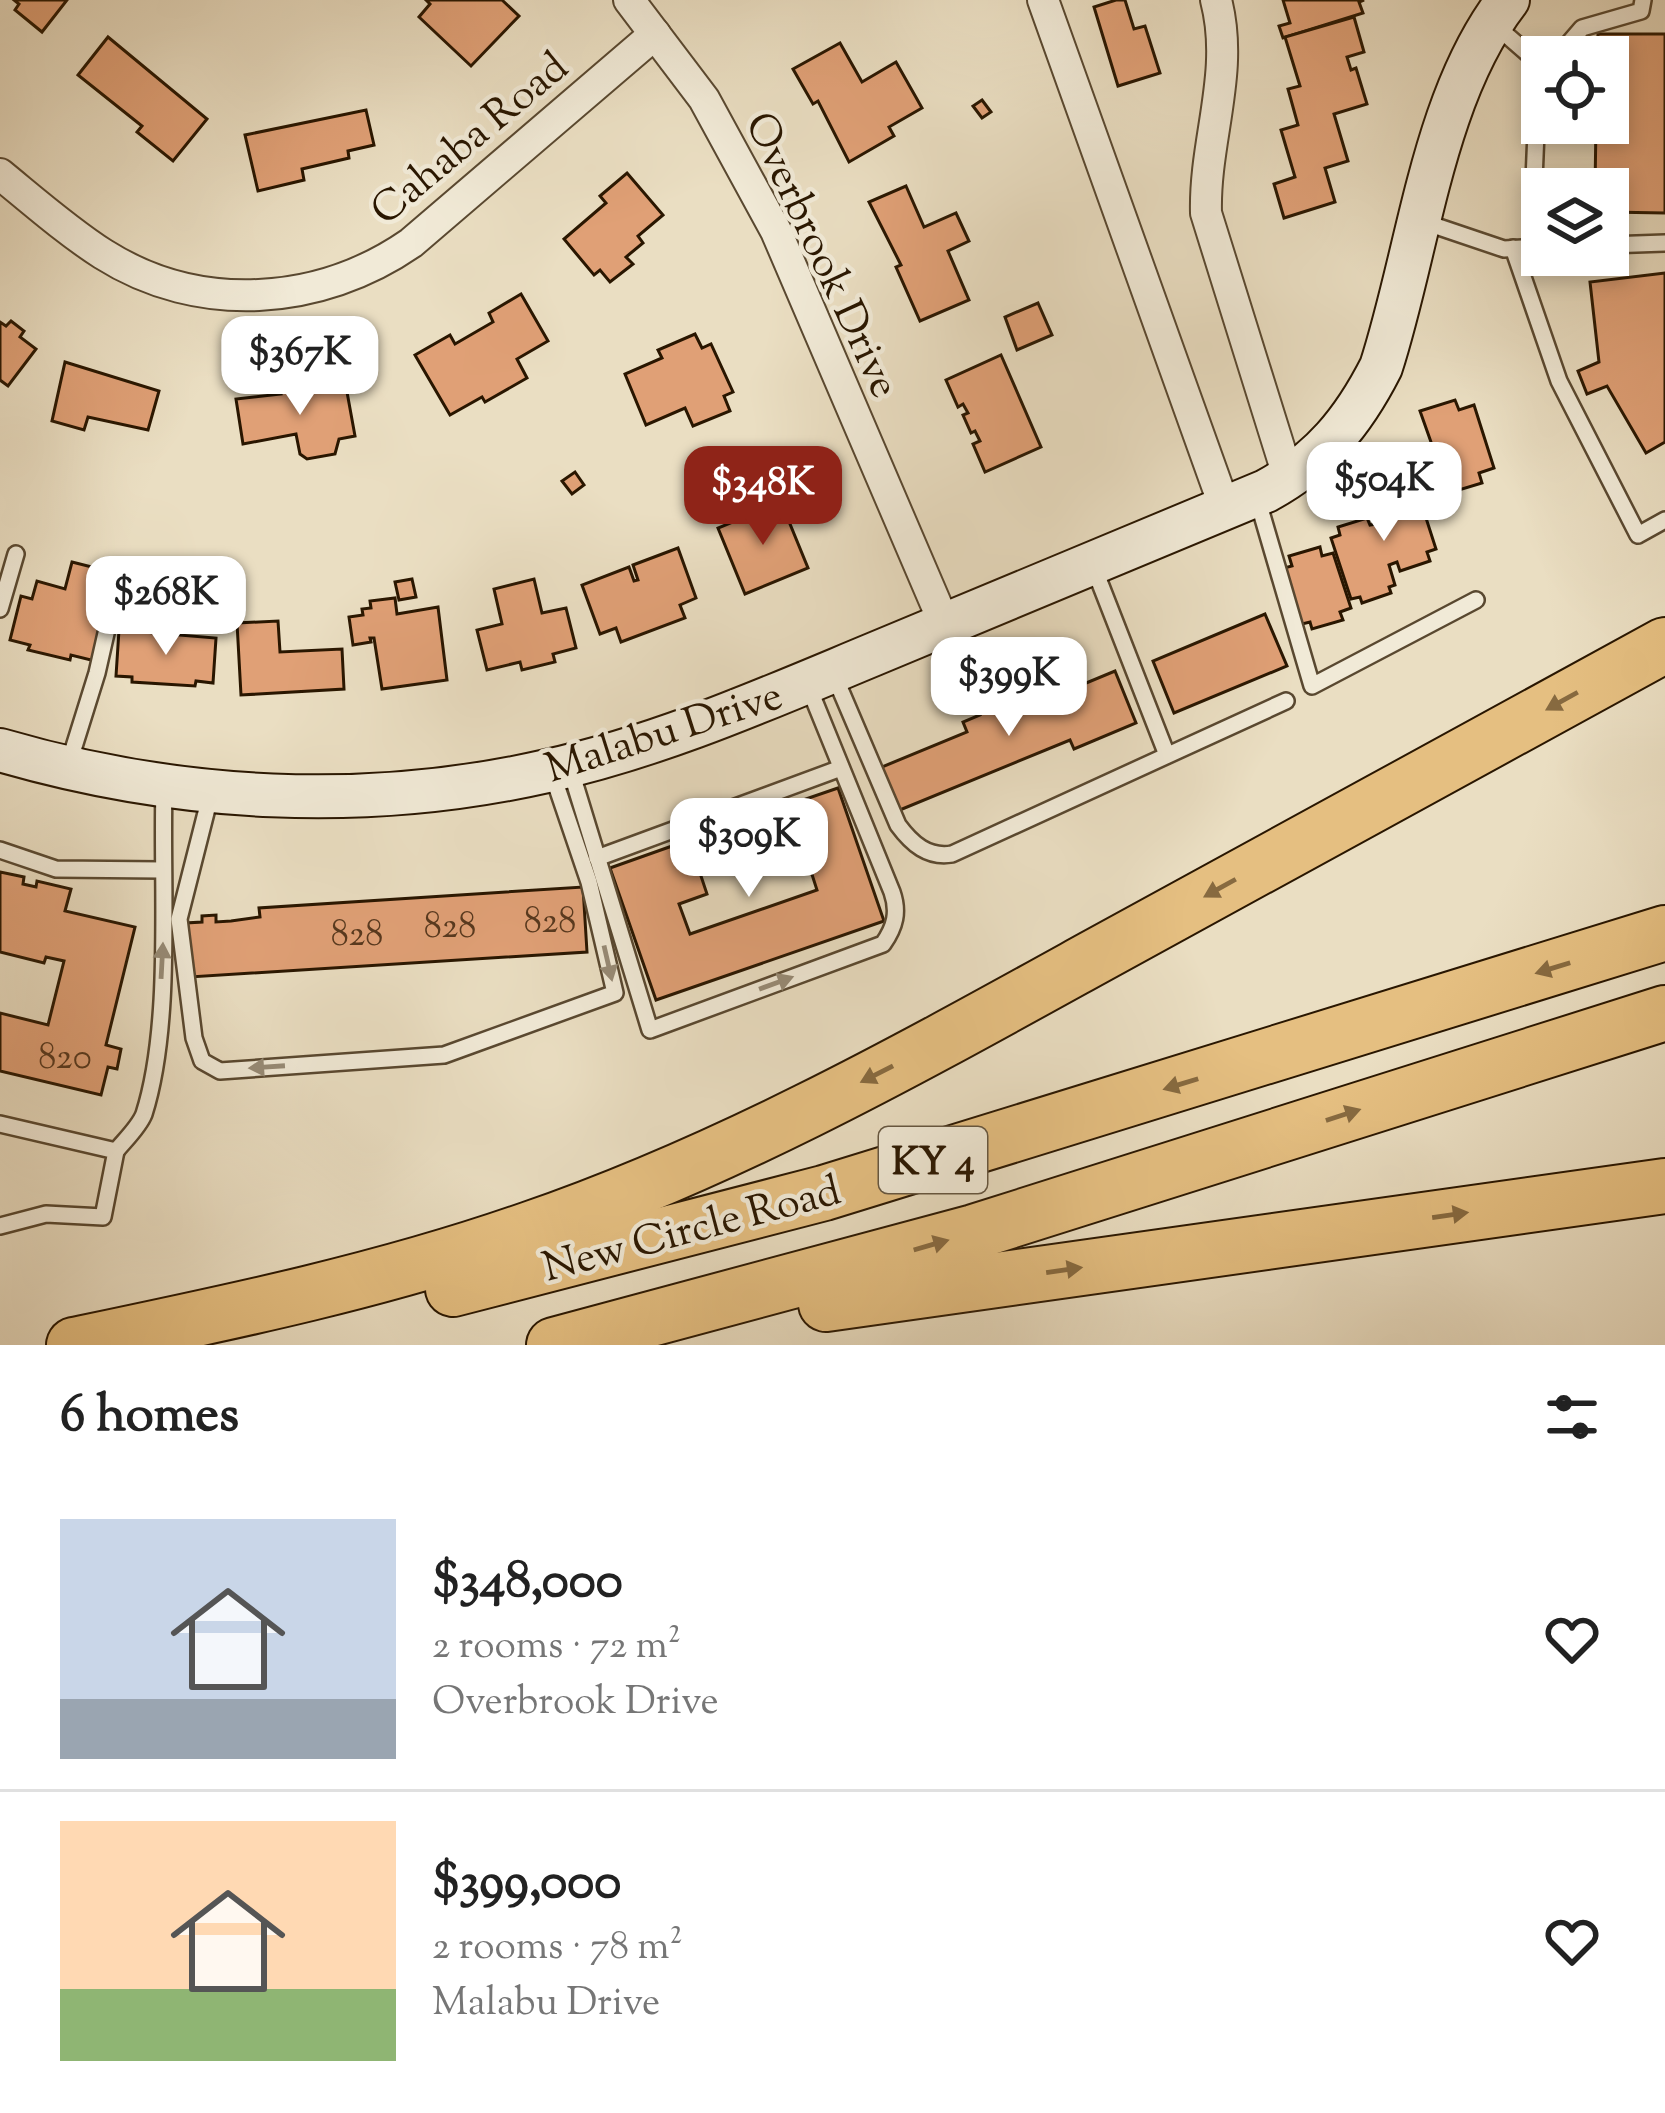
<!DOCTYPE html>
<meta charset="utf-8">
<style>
:root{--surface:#fff;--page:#f6f6f6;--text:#222;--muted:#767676;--line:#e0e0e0;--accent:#8f2418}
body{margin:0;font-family:"Sorts Mill Goudy",serif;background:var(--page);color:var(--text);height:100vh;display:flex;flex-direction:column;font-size:45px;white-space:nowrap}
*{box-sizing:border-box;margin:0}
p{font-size:39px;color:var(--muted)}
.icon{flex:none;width:66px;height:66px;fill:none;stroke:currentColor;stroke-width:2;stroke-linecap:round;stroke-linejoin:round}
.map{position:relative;height:1345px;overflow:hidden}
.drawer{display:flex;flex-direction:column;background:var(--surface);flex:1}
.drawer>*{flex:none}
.buttons{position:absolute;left:1521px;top:36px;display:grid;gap:24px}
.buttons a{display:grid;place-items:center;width:108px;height:108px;border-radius:0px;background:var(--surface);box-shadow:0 6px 18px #0003;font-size:60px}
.price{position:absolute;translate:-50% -102px;padding:0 27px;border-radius:24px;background:#fff;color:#222;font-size:39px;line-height:78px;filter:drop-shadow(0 3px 6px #0008)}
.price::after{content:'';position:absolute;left:50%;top:72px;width:36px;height:27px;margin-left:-18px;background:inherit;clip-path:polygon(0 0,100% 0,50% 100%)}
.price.active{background:var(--accent);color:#fff}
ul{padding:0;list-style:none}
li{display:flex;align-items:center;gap:36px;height:300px;padding:0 60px}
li+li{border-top:3px solid var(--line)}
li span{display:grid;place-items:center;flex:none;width:336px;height:240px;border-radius:0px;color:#555}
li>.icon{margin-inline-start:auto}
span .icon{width:144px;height:144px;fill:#fffc;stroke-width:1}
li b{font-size:51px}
h2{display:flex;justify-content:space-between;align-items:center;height:144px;padding:0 60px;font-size:51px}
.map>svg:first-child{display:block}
.building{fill:#e0a076;stroke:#291600;stroke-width:3}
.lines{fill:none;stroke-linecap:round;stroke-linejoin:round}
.lane-casing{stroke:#594830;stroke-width:20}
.street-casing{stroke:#594830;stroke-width:34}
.secondary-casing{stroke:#291600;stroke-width:46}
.highway-casing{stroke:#291600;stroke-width:58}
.lane{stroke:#f1ead7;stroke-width:15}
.street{stroke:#f1ead7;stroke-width:30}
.secondary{stroke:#f1ead7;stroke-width:42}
.highway{stroke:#e5bf81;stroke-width:54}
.oneway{fill:#876a40}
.oneway2{fill:#978b76}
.labels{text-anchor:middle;stroke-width:9;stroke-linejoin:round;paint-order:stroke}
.number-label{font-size:36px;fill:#57381e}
.shield{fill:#f1ead7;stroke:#655640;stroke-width:3}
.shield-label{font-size:39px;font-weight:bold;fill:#291600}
.street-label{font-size:42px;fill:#291600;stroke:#f1ead7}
</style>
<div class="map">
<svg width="1665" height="1345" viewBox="0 0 1665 1345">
<rect width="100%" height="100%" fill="#eadec2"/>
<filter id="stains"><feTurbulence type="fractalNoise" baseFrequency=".00167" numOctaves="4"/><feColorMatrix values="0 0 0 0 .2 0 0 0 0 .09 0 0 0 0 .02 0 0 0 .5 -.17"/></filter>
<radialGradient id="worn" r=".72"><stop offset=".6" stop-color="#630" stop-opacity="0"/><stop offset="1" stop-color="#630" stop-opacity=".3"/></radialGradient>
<g class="building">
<polygon points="14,0 67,0 42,32 15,10 19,4"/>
<polygon points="426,0 502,0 519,16 471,66 419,17 430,4"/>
<polygon points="1116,0 1125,0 1134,29 1145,26 1160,73 1118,86 1094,7"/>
<polygon points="1283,0 1364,0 1359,2 1363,13 1283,38 1279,26 1290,23"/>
<polygon points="1354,17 1364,52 1347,57 1351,70 1356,68 1367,104 1334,114 1348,161 1325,168 1335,202 1284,218 1274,184 1295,177 1281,130 1298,125 1288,89 1300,86 1285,37"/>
<polygon points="1598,34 1665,34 1665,213 1608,212 1608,189 1595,189 1596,123 1608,123 1608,57 1597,57"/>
<polygon points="108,37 207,119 173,161 137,132 142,126 78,75"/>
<polygon points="840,43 862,82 896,62 922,108 889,127 894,136 849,162 818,101 813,104 793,69"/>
<polygon points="982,100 991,112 982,118 973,106"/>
<polygon points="366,110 374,145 348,151 349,158 302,169 304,180 258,191 245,135"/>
<polygon points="627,173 663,215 638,236 643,243 626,257 633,264 610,282 600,270 594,275 564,239 606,203 600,196"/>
<polygon points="906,186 924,227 956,213 969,241 948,251 969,300 920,321 896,267 901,265 869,202"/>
<polygon points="1665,273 1665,442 1646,453 1607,386 1587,394 1578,371 1599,362 1590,282"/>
<polygon points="521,294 548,341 517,359 527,378 485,402 482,397 450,415 415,355 450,335 455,344 493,322 489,313"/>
<polygon points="1038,303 1052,335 1017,350 1005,317"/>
<polygon points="11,321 24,331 20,337 36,349 8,386 0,380 0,322 6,326"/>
<polygon points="695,334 702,348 711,344 733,392 724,396 730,411 693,426 685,408 646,425 625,374 662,358 658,350"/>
<polygon points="1001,355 1041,447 985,472 973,444 980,441 975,431 971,433 963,415 968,413 963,404 958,407 946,380"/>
<polygon points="65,362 159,391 148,430 88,417 84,430 52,421"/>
<polygon points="345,381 355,436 339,439 335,454 307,459 300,454 296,434 243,444 236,399 281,394 280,389 305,384 306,390"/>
<polygon points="1455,400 1459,410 1474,405 1494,468 1479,473 1482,483 1449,493 1420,411"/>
<polygon points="575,472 584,485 572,494 562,481"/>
<polygon points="1406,484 1408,493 1417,490 1436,549 1427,552 1430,561 1400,571 1397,562 1389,565 1395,585 1389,587 1391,593 1362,603 1360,597 1351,599 1331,538 1340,535 1338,527 1367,518 1370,525 1376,524 1370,505 1378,503 1375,494"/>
<polygon points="781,502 808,568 745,594 718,528"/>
<polygon points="1320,547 1322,556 1333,553 1351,608 1340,612 1343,620 1312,629 1310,622 1302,624 1284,568 1292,566 1289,556"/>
<polygon points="678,548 696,598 680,605 685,618 621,642 616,628 600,634 582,585 629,567 634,581 638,580 633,565"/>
<polygon points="72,562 104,570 93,617 105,620 95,661 71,655 70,660 28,650 30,645 10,640 21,596 32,599 37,581 65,589"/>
<polygon points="412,579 416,597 399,600 395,582"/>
<polygon points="534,579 542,613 566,608 576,648 553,654 555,662 522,670 520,662 487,670 477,630 502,624 494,589"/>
<polygon points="395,598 397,614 438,607 447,680 382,689 374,638 370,638 371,642 353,645 349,617 363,615 362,609 371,608 370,601"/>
<polygon points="1265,614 1287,666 1174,713 1153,661"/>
<polygon points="278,621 280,652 342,649 344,689 241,695 237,623"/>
<polygon points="119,630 216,638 213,683 196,681 195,686 132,682 132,677 116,676"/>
<polygon points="1115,671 1136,723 1074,749 1070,740 895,812 877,769 967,732 963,722 980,715 977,708 1004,697 1007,702 1021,696 1026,708"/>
<polygon points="838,788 884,921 656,1000 610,868 689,840 707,894 679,904 690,934 817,890 807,859 778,869 759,815"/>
<polygon points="0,872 24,877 23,884 36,887 37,881 71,889 65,911 135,927 106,1045 121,1049 117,1069 108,1067 101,1095 0,1071 0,1013 48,1025 64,961 46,957 44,963 0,952"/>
<polygon points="583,887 587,952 190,977 186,923 202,922 202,916 216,915 216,922 231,921 260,917 259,908"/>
</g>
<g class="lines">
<g class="lane-casing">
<g id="lane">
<polyline points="1495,25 1542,66"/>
<polyline points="1557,57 1582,28 1641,11 1643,0"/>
<polyline points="1533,204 1537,108 1542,85"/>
<polyline points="1424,222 1504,249 1542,247"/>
<polyline points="1608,245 1665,243"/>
<polyline points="1513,248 1559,381 1638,535 1665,520"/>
<polyline points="1257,498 1312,686 1476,600"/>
<polyline points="1094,568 1167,755"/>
<polyline points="0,609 16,554"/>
<path d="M834 675 898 825C912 844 928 858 952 854L1286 701"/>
<polyline points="68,766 97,673 114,598"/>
<path d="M570 768 650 1030 883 944C895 927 899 912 892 892L807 683"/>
<polyline points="211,793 179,919 194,1038 202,1061 220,1071 444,1055 615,993 589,882 552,773"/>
<polyline points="0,850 56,869 161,870"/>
<polyline points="597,858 841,768"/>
<polyline points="0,1124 116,1151 103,1217 46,1214 0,1226"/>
<path d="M116 1151C125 1140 139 1127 144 1114 173 1023 161 884 164 788"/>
</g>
</g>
<g class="street-casing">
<g id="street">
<polyline points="629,0 704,99 776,231 945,625"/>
<polyline points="1043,0 1225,508"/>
<path d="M1216 0C1235 73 1204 140 1206 213L1289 479"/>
<path d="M0 174C33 201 67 231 103 254 199 315 320 306 411 243L655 34"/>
</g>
</g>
<g class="secondary-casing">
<path id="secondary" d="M0 750C178 802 366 812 547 771 660 746 766 699 872 655 1003 601 1134 545 1266 491 1321 461 1353 422 1381 367 1419 250 1432 98 1508 0"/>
</g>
<g class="highway-casing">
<g id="highway">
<polyline points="453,1289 824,1193 1665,933"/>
<polyline points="826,1304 1665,1186"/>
<path d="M74 1345C227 1313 382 1281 530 1229 728 1161 910 1059 1093 958 1284 854 1474 749 1665 645"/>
<polyline points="554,1345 974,1232 1665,1013"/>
</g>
</g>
<use href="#lane" class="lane"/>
<use href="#street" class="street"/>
<use href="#secondary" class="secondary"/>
<use href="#highway" class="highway"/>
</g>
<defs><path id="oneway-solid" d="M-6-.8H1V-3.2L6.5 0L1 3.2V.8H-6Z" transform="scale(3)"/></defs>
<g class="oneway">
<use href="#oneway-solid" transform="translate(1562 701) rotate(151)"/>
<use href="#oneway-solid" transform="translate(1220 888) rotate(151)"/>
<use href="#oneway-solid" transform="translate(1553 968) rotate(163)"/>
<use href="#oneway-solid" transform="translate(877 1074) rotate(153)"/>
<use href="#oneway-solid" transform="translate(1181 1084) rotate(163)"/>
<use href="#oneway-solid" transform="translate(1343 1115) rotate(-18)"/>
<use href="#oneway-solid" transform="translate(1450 1215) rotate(-8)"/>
<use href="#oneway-solid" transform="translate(931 1245) rotate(-16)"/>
<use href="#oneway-solid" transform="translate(1064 1270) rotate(-8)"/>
</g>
<g class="oneway2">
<use href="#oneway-solid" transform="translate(162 961) rotate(-87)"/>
<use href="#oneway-solid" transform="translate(608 963) rotate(77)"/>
<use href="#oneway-solid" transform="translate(776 983) rotate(-20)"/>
<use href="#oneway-solid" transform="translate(267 1067) rotate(176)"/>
</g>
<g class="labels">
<g class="number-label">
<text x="550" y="932">828</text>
<text x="450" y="937">828</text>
<text x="357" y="945">828</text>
<text x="65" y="1068">820</text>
</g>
<rect class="shield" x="879" y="1127" width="108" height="66" rx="9"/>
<g class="shield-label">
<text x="933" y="1174">KY 4</text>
</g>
<g class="street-label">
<text transform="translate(468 137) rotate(-40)" y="15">Cahaba Road</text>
<text transform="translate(824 254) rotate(65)" y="15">Overbrook Drive</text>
<text transform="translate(663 730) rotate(-18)" y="15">Malabu Drive</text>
<text transform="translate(691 1227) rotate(-15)" y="15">New Circle Road</text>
</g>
</g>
<rect width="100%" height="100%" filter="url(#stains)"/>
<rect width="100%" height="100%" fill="url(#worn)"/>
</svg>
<div class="buttons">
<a><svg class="icon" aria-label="locate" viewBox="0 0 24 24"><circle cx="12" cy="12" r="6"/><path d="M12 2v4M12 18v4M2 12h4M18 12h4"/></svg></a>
<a><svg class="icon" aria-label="layers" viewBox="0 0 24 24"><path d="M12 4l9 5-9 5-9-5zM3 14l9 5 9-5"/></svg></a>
</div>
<b class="price" style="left:300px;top:418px">$367K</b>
<b class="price" style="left:1384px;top:544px">$504K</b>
<b class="price active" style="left:763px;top:548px">$348K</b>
<b class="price" style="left:166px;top:658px">$268K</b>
<b class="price" style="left:1009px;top:739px">$399K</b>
<b class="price" style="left:749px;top:900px">$309K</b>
</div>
<section class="drawer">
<h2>6 homes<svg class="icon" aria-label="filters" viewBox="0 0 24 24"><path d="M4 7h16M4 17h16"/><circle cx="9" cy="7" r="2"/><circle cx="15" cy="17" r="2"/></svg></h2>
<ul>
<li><span style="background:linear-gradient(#c9d6e8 75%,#9aa5b1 0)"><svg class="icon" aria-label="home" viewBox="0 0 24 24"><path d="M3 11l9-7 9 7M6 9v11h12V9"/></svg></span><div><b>$348,000</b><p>2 rooms · 72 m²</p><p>Overbrook Drive</p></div><svg class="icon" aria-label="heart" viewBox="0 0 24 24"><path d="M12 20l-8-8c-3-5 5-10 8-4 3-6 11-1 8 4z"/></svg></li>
<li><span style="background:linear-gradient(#ffd9b3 70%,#8fb573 0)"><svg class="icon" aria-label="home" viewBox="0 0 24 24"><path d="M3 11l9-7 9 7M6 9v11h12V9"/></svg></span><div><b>$399,000</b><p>2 rooms · 78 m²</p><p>Malabu Drive</p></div><svg class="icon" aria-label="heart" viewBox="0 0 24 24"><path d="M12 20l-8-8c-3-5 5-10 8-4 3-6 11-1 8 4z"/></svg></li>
</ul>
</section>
